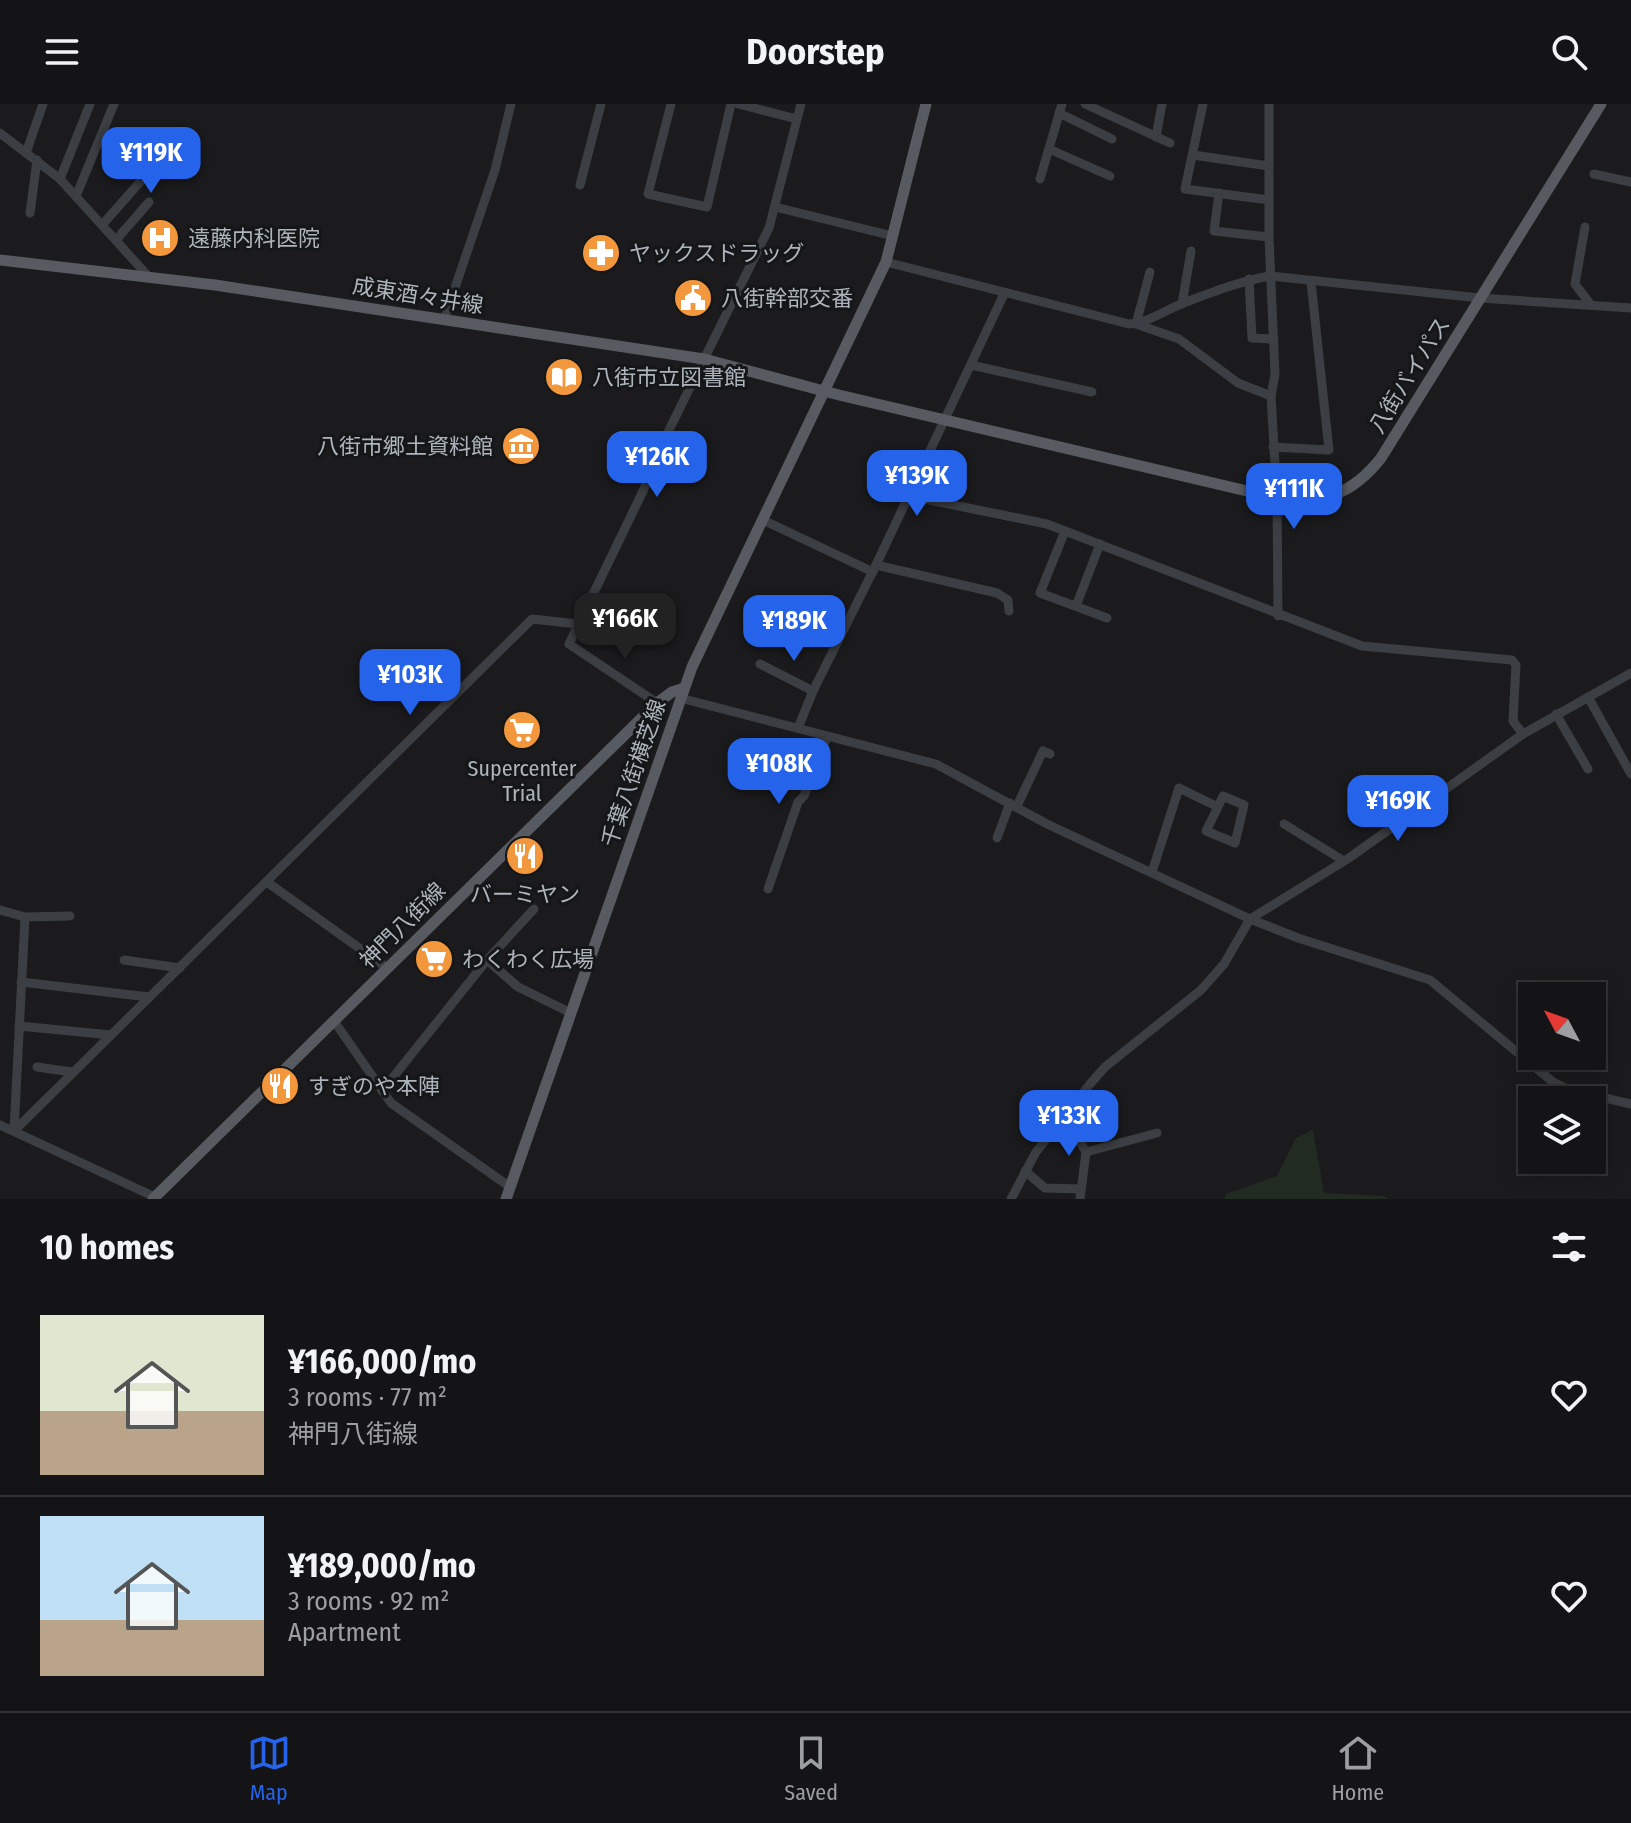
<!DOCTYPE html>
<meta charset="utf-8">
<style>
:root{--surface:#141416;--page:#212123;--text:#f1f3f6;--muted:#9d9ea1;--line:#333335;--accent:#2563eb}
body{margin:0;font-family:"Fira Sans Condensed","Noto Sans JP",sans-serif;background:var(--page);color:var(--text);height:100vh;display:flex;flex-direction:column;font-size:30px;white-space:nowrap}
*{box-sizing:border-box;margin:0}
p{font-size:26px;color:var(--muted)}
.icon{flex:none;width:44px;height:44px;fill:none;stroke:currentColor;stroke-width:2;stroke-linecap:round;stroke-linejoin:round}
.map{position:relative;height:1095px;overflow:hidden}
.details{display:flex;flex-direction:column;background:var(--surface);flex:1}
.details>*{flex:none}
.needle{width:52px;rotate:311deg}
.fabs{position:absolute;left:1518px;top:878px;display:grid;gap:16px}
.fabs a{display:grid;place-items:center;width:88px;height:88px;border-radius:0px;background:var(--surface);box-shadow:0 4px 20px #0003,0 0 0 2px var(--line);font-size:40px}
.price{position:absolute;translate:-50% -68px;padding:0 18px;border-radius:16px;background:var(--accent);color:#fff;font-size:26px;line-height:52px;filter:drop-shadow(0 2px 4px #0008)}
.price::after{content:'';position:absolute;left:50%;top:48px;width:24px;height:18px;margin-left:-12px;background:inherit;clip-path:polygon(0 0,100% 0,50% 100%)}
.price.selected{background:#222;color:#fff}
ul{padding:0;list-style:none}
li{display:flex;align-items:center;gap:24px;height:200px;padding:0 40px}
li+li{border-top:2px solid var(--line)}
li span{display:grid;place-items:center;flex:none;width:224px;height:160px;border-radius:0px;color:#555}
li>.icon{margin-inline-start:auto}
span .icon{width:96px;height:96px;fill:#fffc;stroke-width:1}
li b{font-size:34px}
h2{display:flex;justify-content:space-between;align-items:center;height:96px;padding:0 40px;font-size:34px}
header{display:flex;justify-content:space-between;align-items:center;height:104px;padding:0 40px;background:var(--surface);font-size:36px;font-weight:700}
.tabs{display:flex;justify-content:space-around;align-items:center;height:112px;border-top:2px solid var(--line);background:var(--surface);font-size:22px;color:var(--muted)}
.tabs a{display:grid;justify-items:center;gap:4px}
.tabs .selected{color:var(--accent)}
.map>svg:first-child{display:block}
.green{fill:#222b22}
.lines{fill:none;stroke-linecap:round;stroke-linejoin:round}
.minor{stroke:#3b3e42;stroke-width:9}
.major{stroke:#575b61;stroke-width:11}
.labels{text-anchor:middle;stroke-width:6;stroke-linejoin:round;paint-order:stroke}
.poi-label{font-size:22px;fill:#adb4bc;stroke:#151618;text-anchor:start}
.street-label{font-size:22px;fill:#adb4bc;stroke:#151618}
</style>
<header><svg class="icon" aria-label="menu" viewBox="0 0 24 24"><path d="M4 6h16M4 12h16M4 18h16"/></svg>Doorstep<svg class="icon" aria-label="search" viewBox="0 0 24 24"><circle cx="10" cy="10" r="6"/><path d="M15 15l6 6"/></svg></header>
<div class="map">
<svg width="1631" height="1095" viewBox="0 0 1631 1095">
<rect width="100%" height="100%" fill="#1b1b1d"/>
<polygon class="green" points="1313,1026 1324,1089 1383,1092 1389,1095 1224,1095 1226,1090 1277,1072 1296,1034"/>
<g class="lines">
<g class="minor">
<polyline points="671,0 648,90 707,103 731,0"/>
<polyline points="738,0 797,15"/>
<polyline points="1085,0 1170,39"/>
<polyline points="1203,0 1185,85 1269,96"/>
<polyline points="1269,0 1269,133 1275,270 1271,292 1277,394 1278,512"/>
<polyline points="1059,9 1112,35"/>
<polyline points="0,29 60,75 149,173"/>
<polyline points="1156,33 1162,0"/>
<polyline points="1049,45 1110,72"/>
<polyline points="26,49 43,0"/>
<polyline points="1193,51 1269,62"/>
<polyline points="1594,70 1631,78"/>
<polyline points="60,75 90,0"/>
<polyline points="1040,75 1062,0"/>
<polyline points="580,81 601,0"/>
<polyline points="1219,89 1214,127 1269,133"/>
<polyline points="76,92 114,0"/>
<polyline points="775,103 893,132"/>
<polyline points="30,109 37,56"/>
<polyline points="102,121 155,61 155,42"/>
<polyline points="1585,123 1575,180 1591,201"/>
<polyline points="116,136 149,98"/>
<path d="M886 158 1129 220C1148 219 1164 207 1181 200 1210 189 1240 177 1270 172L1480 194 1631 204"/>
<polyline points="1150,168 1136,220 1179,235 1238,279 1271,292"/>
<polyline points="1249,175 1252,234 1274,235"/>
<polyline points="1182,200 1191,147"/>
<polyline points="444,216 495,66 511,0"/>
<polyline points="971,261 1092,288"/>
<polyline points="1273,343 1329,346 1311,178"/>
<polyline points="909,392 1047,420 1362,542 1512,556 1516,561 1513,617 1523,630"/>
<polyline points="763,416 873,468"/>
<polyline points="1065,427 1040,489 1107,514"/>
<polyline points="876,461 997,489 1008,496 1009,507"/>
<polyline points="1076,502 1100,440"/>
<polyline points="760,560 813,587"/>
<polyline points="1588,593 1631,670"/>
<polyline points="680,594 936,660 1047,720 1250,815 1298,834 1430,876 1553,978 1567,985 1631,1000"/>
<polyline points="657,599 569,540 643,387 666,332 769,124 801,0"/>
<polyline points="1556,610 1588,665"/>
<polyline points="798,624 813,587 876,461 1004,190"/>
<polyline points="1017,702 1043,647 1050,650"/>
<polyline points="1284,720 1344,757"/>
<polyline points="997,734 1010,699"/>
<polyline points="1152,768 1179,684 1218,703 1206,727 1235,739 1244,701 1223,692 1218,703"/>
<polyline points="267,778 387,864"/>
<polyline points="768,785 798,698 804,692 827,633"/>
<polyline points="0,806 25,813 14,1027"/>
<polyline points="25,813 70,812"/>
<polyline points="124,856 180,864"/>
<polyline points="487,856 518,883 571,909"/>
<polyline points="21,878 149,893"/>
<polyline points="334,917 391,999 510,1083"/>
<polyline points="19,922 111,931"/>
<polyline points="37,963 72,968"/>
<polyline points="382,987 487,856 534,805"/>
<polyline points="1065,1012 1086,1048 1080,1095"/>
<polyline points="0,1021 155,1093"/>
<polyline points="14,1027 532,515 578,520"/>
<polyline points="1086,1048 1157,1029"/>
<polyline points="1025,1067 1045,1084 1081,1085"/>
<polyline points="1011,1095 1036,1048 1090,980 1105,963 1201,886 1224,860 1250,815 1349,754 1523,630 1631,569"/>
</g>
<g class="major">
<path d="M0 156 215 181 704 255 839 291 1277 394C1323 399 1351 392 1381 354L1601 0"/>
<polyline points="153,1095 657,599 672,588 684,584"/>
<polyline points="506,1095 692,563 886,158 926,0"/>
</g>
</g>
<defs>
<g id="hospital-disc" transform="scale(2)"><circle r="9.5" fill="#f3973d" stroke="#151618"/><path d="M-5-5h3v3.5h4V-5h3V5h-3V1.5h-4V5h-3Z" fill="#fff"/></g>
<g id="pharmacy-disc" transform="scale(2)"><circle r="9.5" fill="#f3973d" stroke="#151618"/><path d="M-2-6h4v4h4v4h-4v4h-4v-4h-4v-4h4Z" fill="#fff"/></g>
<g id="civic-disc" transform="scale(2)"><circle r="9.5" fill="#f3973d" stroke="#151618"/><path d="M-.6-6.5H3V-4.5H.6V-3L4-1V1h2V6H-6V1h2V-1L-.6-3ZM-1.2 2.5V6h2.4V2.5Z" fill="#fff"/></g>
<g id="library-disc" transform="scale(2)"><circle r="9.5" fill="#f3973d" stroke="#151618"/><path d="M-6-4Q-3-5.5-.7-3.5V5Q-3 3-6 4ZM6-4Q3-5.5 .7-3.5V5Q3 3 6 4Z" fill="#fff"/></g>
<g id="museum-disc" transform="scale(2)"><circle r="9.5" fill="#f3973d" stroke="#151618"/><path d="M0-6L6-3V-2H-6V-3ZM-5-1h2V3h-2ZM-1-1h2V3h-2ZM3-1h2V3H3ZM-6 4H6V6H-6Z" fill="#fff"/></g>
<g id="supermarket-disc" transform="scale(2)"><circle r="9.5" fill="#f3973d" stroke="#151618"/><path d="M-6-5.5h2.5l.6 2H6L4.5 2H-2.5L-4.4-4H-6ZM-1.5 3.2a1.3 1.3 0 1 0 .1 0ZM3 3.2a1.3 1.3 0 1 0 .1 0Z" fill="#fff"/></g>
<g id="restaurant-disc" transform="scale(2)"><circle r="9.5" fill="#f3973d" stroke="#151618"/><path d="M-5-6h1v4h1v-4h1v4h1v-4h1v5L-1.5 .5V6h-2V.5L-5-1ZM5-6V6H3V1.5H1.5Q1.5-4 5-6Z" fill="#fff"/></g>
</defs>
<g fill-rule="evenodd">
<use href="#hospital-disc" x="160" y="134"/>
<use href="#pharmacy-disc" x="601" y="149"/>
<use href="#civic-disc" x="693" y="194"/>
<use href="#library-disc" x="564" y="273"/>
<use href="#museum-disc" x="521" y="342"/>
<use href="#supermarket-disc" x="522" y="626"/>
<use href="#restaurant-disc" x="525" y="752"/>
<use href="#supermarket-disc" x="434" y="855"/>
<use href="#restaurant-disc" x="280" y="982"/>
</g>
<g class="labels">
<g class="poi-label">
<text x="188" y="142">遠藤内科医院</text>
<text x="629" y="157">ヤックスドラッグ</text>
<text x="721" y="202">八街幹部交番</text>
<text x="592" y="281">八街市立図書館</text>
<text x="493" y="350" text-anchor="end">八街市郷土資料館</text>
<text x="522" y="672" text-anchor="middle">Supercenter<tspan x="522" dy="25">Trial</tspan></text>
<text x="525" y="798" text-anchor="middle">バーミヤン</text>
<text x="462" y="863">わくわく広場</text>
<text x="308" y="990">すぎのや本陣</text>
</g>
<g class="street-label">
<text transform="translate(418 191) rotate(9)" y="8">成東酒々井線</text>
<text transform="translate(1409 271) rotate(-58)" y="8">八街バイパス</text>
<text transform="translate(633 669) rotate(-71)" y="8">千葉八街横芝線</text>
<text transform="translate(402 821) rotate(-45)" y="8">神門八街線</text>
</g>
</g>
</svg>
<div class="fabs">
<a><svg class="needle" viewBox="-14 -14 28 28"><path d="M0-13l5 13h-10z" fill="#e53935"/><path d="M0 13l5-13h-10z" fill="#9d9ea1"/></svg></a>
<a><svg class="icon" aria-label="layers" viewBox="0 0 24 24"><path d="M12 4l9 5-9 5-9-5zM3 14l9 5 9-5"/></svg></a>
</div>
<b class="price" style="left:151px;top:91px">¥119K</b>
<b class="price" style="left:657px;top:395px">¥126K</b>
<b class="price" style="left:917px;top:414px">¥139K</b>
<b class="price" style="left:1294px;top:427px">¥111K</b>
<b class="price selected" style="left:625px;top:557px">¥166K</b>
<b class="price" style="left:794px;top:559px">¥189K</b>
<b class="price" style="left:410px;top:613px">¥103K</b>
<b class="price" style="left:779px;top:702px">¥108K</b>
<b class="price" style="left:1398px;top:739px">¥169K</b>
<b class="price" style="left:1069px;top:1054px">¥133K</b>
</div>
<section class="details">
<h2>10 homes<svg class="icon" aria-label="filters" viewBox="0 0 24 24"><path d="M4 7h16M4 17h16"/><circle cx="9" cy="7" r="2"/><circle cx="15" cy="17" r="2"/></svg></h2>
<ul>
<li><span style="background:linear-gradient(#dfe7d0 60%,#b9a48a 0)"><svg class="icon" aria-label="home" viewBox="0 0 24 24"><path d="M3 11l9-7 9 7M6 9v11h12V9"/></svg></span><div><b>¥166,000/mo</b><p>3 rooms · 77 m²</p><p>神門八街線</p></div><svg class="icon" aria-label="heart" viewBox="0 0 24 24"><path d="M12 20l-8-8c-3-5 5-10 8-4 3-6 11-1 8 4z"/></svg></li>
<li><span style="background:linear-gradient(#bfe0f5 65%,#b9a48a 0)"><svg class="icon" aria-label="home" viewBox="0 0 24 24"><path d="M3 11l9-7 9 7M6 9v11h12V9"/></svg></span><div><b>¥189,000/mo</b><p>3 rooms · 92 m²</p><p>Apartment</p></div><svg class="icon" aria-label="heart" viewBox="0 0 24 24"><path d="M12 20l-8-8c-3-5 5-10 8-4 3-6 11-1 8 4z"/></svg></li>
</ul>
</section>
<nav class="tabs">
<a class="selected"><svg class="icon" aria-label="map" viewBox="0 0 24 24"><path d="M3 6l6-2 6 2 6-2v14l-6 2-6-2-6 2zM9 4v14M15 6v14"/></svg>Map</a>
<a><svg class="icon" aria-label="saved" viewBox="0 0 24 24"><path d="M7 4h10v16l-5-4-5 4z"/></svg>Saved</a>
<a><svg class="icon" aria-label="home" viewBox="0 0 24 24"><path d="M3 11l9-7 9 7M6 9v11h12V9"/></svg>Home</a>
</nav>
